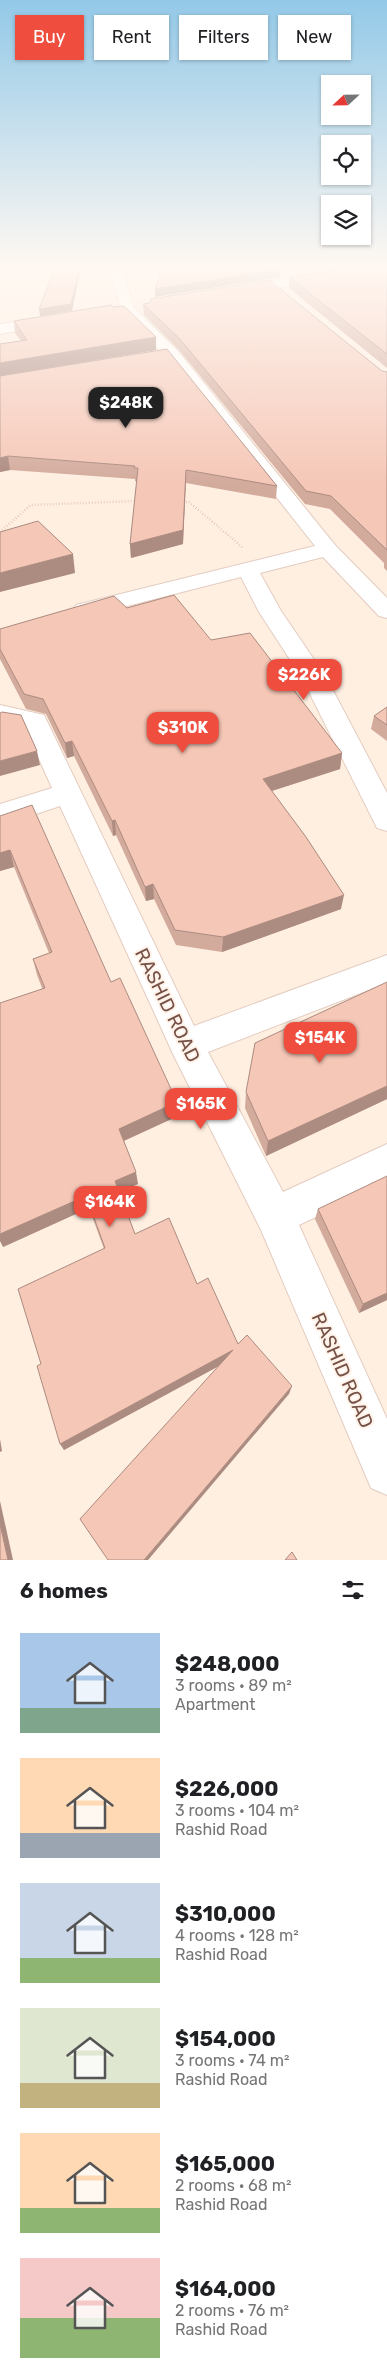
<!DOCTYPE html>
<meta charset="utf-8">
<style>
:root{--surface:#fff;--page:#f2f2f2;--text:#202124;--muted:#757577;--accent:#ef4e3f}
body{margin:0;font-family:Rubik,sans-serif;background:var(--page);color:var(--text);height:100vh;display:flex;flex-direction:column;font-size:19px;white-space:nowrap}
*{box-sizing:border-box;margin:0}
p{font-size:16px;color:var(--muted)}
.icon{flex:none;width:28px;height:28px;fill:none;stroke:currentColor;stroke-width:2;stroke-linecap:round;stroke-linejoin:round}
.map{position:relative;height:1560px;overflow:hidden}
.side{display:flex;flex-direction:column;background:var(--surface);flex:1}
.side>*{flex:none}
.hud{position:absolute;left:15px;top:15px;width:358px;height:45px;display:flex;gap:10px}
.needle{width:32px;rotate:248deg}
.controls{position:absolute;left:321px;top:75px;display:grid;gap:10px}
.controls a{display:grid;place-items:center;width:50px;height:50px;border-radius:0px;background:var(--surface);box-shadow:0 1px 4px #0004;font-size:25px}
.price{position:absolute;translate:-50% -42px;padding:0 11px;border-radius:10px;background:var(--accent);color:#fff;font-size:16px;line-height:32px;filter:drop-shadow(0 1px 2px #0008)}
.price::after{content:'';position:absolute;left:50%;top:30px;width:15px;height:11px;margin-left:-8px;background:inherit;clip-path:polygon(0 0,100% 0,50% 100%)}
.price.selected{background:#222;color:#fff}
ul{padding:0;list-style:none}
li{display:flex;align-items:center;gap:15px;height:125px;padding:0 20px}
li span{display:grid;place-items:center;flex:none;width:140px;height:100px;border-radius:0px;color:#555}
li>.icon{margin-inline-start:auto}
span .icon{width:60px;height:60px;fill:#fffc;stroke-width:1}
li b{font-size:21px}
h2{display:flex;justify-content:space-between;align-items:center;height:60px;padding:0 20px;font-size:21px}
.tag{padding:0 18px;border-radius:0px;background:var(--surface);box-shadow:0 1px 4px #0004;font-size:18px;line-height:45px}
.tag.selected{background:var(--accent);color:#fff}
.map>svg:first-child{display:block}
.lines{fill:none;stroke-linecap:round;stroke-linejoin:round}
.minor-casing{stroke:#e4ccc0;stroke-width:2}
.path{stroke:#d9ab9b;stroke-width:2.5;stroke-dasharray:0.5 2.5;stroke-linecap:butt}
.minor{fill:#fff;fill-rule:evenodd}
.wall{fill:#d3ab9d}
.shaded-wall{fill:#ac8b80}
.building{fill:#f5c7b7;stroke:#ac8b80}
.labels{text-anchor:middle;stroke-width:4;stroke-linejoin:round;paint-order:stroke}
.near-street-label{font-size:19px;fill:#765147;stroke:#fff3e9}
</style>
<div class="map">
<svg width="387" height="1560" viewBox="0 0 387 1560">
<rect width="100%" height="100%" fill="#feefe1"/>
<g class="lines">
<g class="minor-casing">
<g id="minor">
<polygon points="108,265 122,265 134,308 178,351 335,545 387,598 387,618 379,616 323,557 260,573 281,611 326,677 387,793 387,831 377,828 302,678 259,612 241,577 84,617 76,615 73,610 76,605 315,546 166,357 122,312"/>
<polygon points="387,265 387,273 236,294 229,290 236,286"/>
<polygon points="50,317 57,321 55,324 0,334 0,324"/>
<polygon points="0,705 44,715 194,1026 387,955 387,983 208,1052 283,1192 387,1144 387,1183 299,1225 387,1419 387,1495 371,1488 261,1230 174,1056 60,806 0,826 0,804 52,788 25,728 0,724"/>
</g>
</g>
<g class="path">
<polyline points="183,502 189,502 242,547"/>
<polyline points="0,532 31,505 136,501"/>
</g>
<use href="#minor" class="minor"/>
</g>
<g class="wall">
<polygon points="387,265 387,368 289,288 289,277"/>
<polygon points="143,304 382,371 387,372 387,571 384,568 384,563 330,509 305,504 179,350 144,315"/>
<polygon points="113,307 156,337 156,350 0,376 21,341 15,333 14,321"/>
<polygon points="0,376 277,486 276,499 186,483 183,544 131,558 130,544 137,482 135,481 135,479 10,470 0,472"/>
<polygon points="127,608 211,640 342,753 340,769 272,791 341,909 222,952 176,945 154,899 146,901 116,835 113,836 74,756 67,758 46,714 26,709 0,659 0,629"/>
<polygon points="387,707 387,741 371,729 374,716"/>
<polygon points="0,816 111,982 177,1102 178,1116 124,1141 138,1184 119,1192 135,1234 197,1284 238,1344 289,1394 218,1366 64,1450 41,1364 104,1249 89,1208 3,1247 42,988 37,975 33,959 49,953 14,867 0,871"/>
<polygon points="387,982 387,1099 266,1156 245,1108 246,1092"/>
<polygon points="318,1209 387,1300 359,1313 315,1219"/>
</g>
<g class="shaded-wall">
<polygon points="338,265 371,265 337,270"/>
<polygon points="80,266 80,272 72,311 40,316 39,309"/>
<polygon points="280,269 280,277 155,297 155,289"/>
<polygon points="156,337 156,350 0,376 0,363"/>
<polygon points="8,456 10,470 0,472 0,458"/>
<polygon points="186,470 183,544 131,558 130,544"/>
<polygon points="73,554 75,573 0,592 0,573"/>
<polygon points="72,741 74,756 67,758 65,743"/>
<polygon points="37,751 40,765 0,776 0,761"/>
<polygon points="342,753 340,769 262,794 263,779"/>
<polygon points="115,820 116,835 113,836 112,821"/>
<polygon points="10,850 14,867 0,871 0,853"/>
<polygon points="153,884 154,899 146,901 145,887"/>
<polygon points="344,895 341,909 222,952 223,937"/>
<polygon points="387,1086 387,1099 266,1156 268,1141"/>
<polygon points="177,1102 178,1116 121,1142 119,1129"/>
<polygon points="136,1172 138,1184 117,1193 115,1181"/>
<polygon points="86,1196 89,1208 3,1247 0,1241 0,1234"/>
<polygon points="387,1293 387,1300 359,1313 363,1304"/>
<polygon points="233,1350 232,1359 64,1450 60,1444"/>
<polygon points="292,1386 289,1394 148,1560 144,1560"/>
<polygon points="0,1439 2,1451 0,1452"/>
<polygon points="0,1501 13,1560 8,1560 0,1524"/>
</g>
<g class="building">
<polygon points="163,265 280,265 280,269 155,289"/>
<polygon points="378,265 387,265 387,354 289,277"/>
<polygon points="56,266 80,266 71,304 39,309"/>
<polygon points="269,280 382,371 387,372 387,550 331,496 306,491 179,338 143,304 150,303 151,299"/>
<polygon points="111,305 113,307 124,306 156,337 0,363 0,344 27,340 14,321"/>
<polygon points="167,349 277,486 186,470 183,530 130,544 138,468 134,468 135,466 8,456 0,458 0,376"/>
<polygon points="38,521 73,554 0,573 0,532"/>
<polygon points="174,595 211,640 250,633 342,753 263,779 306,837 344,895 223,937 175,930 153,884 145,887 115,820 112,821 72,741 65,743 43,699 24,694 0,649 0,629 114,596 127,608"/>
<polygon points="387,707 387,725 374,716"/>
<polygon points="2,712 21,715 37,751 0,761 0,713"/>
<polygon points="32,805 111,982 120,978 177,1102 119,1129 136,1172 115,1181 135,1234 169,1218 197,1284 208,1278 238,1344 247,1335 292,1386 144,1560 108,1560 80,1519 233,1350 60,1444 37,1366 41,1364 18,1289 105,1248 86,1196 0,1234 0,1003 45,988 33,959 52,952 10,850 0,853 0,816"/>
<polygon points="387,982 387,1086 268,1141 246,1092 255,1043"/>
<polygon points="387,1176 387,1293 363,1304 318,1209"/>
<polygon points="0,1524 8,1560 0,1560"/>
<polygon points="292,1552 297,1560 285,1560"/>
</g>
<linearGradient id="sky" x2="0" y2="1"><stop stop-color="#93c9e8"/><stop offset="0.55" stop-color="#fff8f2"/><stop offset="1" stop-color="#fff8f2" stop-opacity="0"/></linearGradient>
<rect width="387" height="484" fill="url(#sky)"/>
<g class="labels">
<g class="near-street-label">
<text transform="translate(168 1005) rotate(64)" y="7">RASHID ROAD</text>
<text transform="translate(343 1370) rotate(66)" y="7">RASHID ROAD</text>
</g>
</g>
</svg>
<div class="controls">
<a><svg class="needle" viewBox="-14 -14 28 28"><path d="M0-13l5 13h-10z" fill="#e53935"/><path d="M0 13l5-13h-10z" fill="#757577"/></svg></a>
<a><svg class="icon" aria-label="locate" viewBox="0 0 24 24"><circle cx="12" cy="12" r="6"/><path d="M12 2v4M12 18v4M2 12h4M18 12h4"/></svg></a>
<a><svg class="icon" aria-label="layers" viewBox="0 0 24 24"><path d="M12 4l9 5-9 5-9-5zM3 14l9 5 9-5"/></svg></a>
</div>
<b class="price selected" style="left:126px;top:429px">$248K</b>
<b class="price" style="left:304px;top:701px">$226K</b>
<b class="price" style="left:183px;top:754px">$310K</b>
<b class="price" style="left:320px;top:1064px">$154K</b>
<b class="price" style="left:201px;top:1130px">$165K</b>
<b class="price" style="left:110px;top:1228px">$164K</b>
<div class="hud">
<a class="tag selected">Buy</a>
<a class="tag">Rent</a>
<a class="tag">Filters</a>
<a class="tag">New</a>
</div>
</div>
<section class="side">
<h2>6 homes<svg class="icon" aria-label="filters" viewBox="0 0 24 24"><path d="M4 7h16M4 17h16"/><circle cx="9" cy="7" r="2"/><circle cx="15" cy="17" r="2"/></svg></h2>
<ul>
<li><span style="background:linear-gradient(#a9c7e8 75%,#7fa58c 0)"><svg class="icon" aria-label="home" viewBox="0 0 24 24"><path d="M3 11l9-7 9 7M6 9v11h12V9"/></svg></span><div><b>$248,000</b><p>3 rooms · 89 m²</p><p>Apartment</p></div></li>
<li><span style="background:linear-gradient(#ffd9b3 75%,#9aa5b1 0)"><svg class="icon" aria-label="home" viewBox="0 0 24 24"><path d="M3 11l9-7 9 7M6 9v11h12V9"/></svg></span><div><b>$226,000</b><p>3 rooms · 104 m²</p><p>Rashid Road</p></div></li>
<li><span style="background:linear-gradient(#c9d6e8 75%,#8fb573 0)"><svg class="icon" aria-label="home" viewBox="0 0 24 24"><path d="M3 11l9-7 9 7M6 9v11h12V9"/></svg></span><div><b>$310,000</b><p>4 rooms · 128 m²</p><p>Rashid Road</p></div></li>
<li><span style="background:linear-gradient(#dfe7d0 75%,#c2b280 0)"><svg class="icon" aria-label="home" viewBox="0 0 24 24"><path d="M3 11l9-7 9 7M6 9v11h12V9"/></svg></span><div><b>$154,000</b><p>3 rooms · 74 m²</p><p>Rashid Road</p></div></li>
<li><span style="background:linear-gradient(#ffd9b3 75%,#8fb573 0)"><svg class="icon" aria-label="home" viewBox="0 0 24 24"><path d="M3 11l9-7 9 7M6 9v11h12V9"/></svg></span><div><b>$165,000</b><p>2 rooms · 68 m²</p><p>Rashid Road</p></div></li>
<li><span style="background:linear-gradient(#f6c9c9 60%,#8fb573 0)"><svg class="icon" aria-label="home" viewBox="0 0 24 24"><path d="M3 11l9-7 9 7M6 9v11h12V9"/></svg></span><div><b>$164,000</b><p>2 rooms · 76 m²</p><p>Rashid Road</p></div></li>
</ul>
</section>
